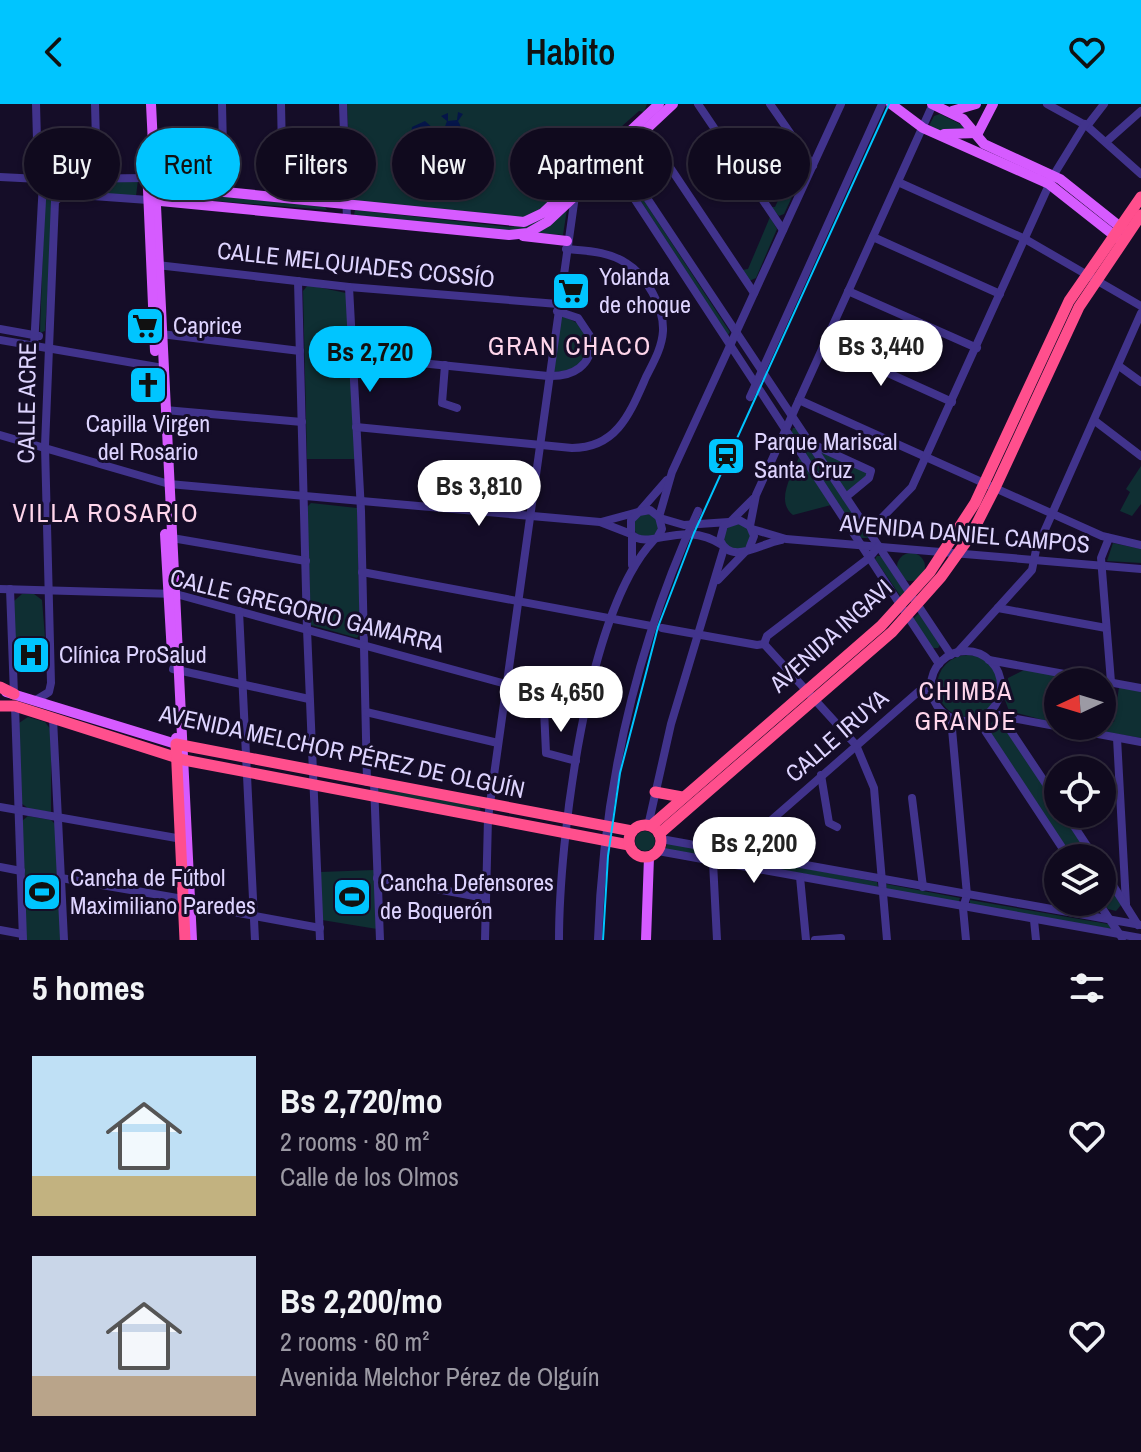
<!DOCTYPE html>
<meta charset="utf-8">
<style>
:root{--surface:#100a1e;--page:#1e182b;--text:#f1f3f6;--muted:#9c9aa4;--line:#302b3c;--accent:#00c5ff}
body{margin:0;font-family:"Archivo Narrow",sans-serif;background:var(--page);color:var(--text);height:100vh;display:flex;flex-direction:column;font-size:30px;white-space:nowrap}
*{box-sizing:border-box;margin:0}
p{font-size:26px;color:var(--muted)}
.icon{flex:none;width:44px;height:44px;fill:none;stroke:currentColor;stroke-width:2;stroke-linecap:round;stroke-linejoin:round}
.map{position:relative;height:836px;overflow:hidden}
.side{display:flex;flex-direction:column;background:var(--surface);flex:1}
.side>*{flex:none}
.banner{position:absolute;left:24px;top:24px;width:1094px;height:72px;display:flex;gap:16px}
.needle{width:52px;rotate:266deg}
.tools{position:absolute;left:1044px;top:564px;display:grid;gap:16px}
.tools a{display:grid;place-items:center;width:72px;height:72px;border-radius:50%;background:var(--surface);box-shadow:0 2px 6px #0004,0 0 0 2px var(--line);font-size:40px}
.price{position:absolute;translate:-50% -68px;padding:0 18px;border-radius:28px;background:#fff;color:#222;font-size:26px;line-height:52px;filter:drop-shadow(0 2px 4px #0008)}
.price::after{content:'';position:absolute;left:50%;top:48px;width:24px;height:18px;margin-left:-12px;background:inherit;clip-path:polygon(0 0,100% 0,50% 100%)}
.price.selected{background:var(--accent);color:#111}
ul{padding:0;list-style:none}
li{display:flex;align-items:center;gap:24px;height:200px;padding:0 32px}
li span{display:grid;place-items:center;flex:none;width:224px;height:160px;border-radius:0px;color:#555}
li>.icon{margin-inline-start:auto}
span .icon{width:96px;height:96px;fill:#fffc;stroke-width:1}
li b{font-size:34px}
h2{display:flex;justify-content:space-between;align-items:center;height:96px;padding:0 32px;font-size:34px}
.tag{padding:0 28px;border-radius:36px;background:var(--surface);box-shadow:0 2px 6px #0004,0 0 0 2px var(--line);font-size:28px;line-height:72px}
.tag.selected{background:var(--accent);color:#111}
header{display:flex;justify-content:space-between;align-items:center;height:104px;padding:0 32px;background:var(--accent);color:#111;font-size:36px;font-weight:600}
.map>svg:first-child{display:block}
.green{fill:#0f2f33}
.water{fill:#051549}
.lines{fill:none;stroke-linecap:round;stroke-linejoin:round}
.minor{stroke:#41338c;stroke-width:8}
.major{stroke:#d65bff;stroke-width:10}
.highway{stroke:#ff4f8d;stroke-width:11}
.tram{stroke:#00c5ff;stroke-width:2}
.labels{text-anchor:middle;stroke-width:6;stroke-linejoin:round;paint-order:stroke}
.street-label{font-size:24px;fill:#ded4ff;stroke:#150d28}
.poi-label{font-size:24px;fill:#ded4ff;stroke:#150d28;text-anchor:start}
.neighbourhood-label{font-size:26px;letter-spacing:2px;fill:#ffd6eb;stroke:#150d28}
</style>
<header><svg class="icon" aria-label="back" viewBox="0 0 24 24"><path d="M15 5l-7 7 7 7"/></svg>Habito<svg class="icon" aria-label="heart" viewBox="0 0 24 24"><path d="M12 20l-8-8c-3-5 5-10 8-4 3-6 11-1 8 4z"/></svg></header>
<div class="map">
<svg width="1141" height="836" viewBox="0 0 1141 836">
<rect width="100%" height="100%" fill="#150d28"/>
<g class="green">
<polygon points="347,0 647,0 644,8 639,7 612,31 596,27 594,55 557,94 523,116 473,108 352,97"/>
<polygon points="940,10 970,25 937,27 929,22 934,12"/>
<polygon points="801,48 806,63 784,110 779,112 771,103 775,103"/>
<polygon points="618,57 730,228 728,231 616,59"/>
<polygon points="138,76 136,92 64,87 54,93 45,227 40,229 45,82 50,78"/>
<polygon points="168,87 325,103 327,106 167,93 165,89"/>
<polygon points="567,105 563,131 537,129"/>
<polygon points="355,106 511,123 549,112 528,124 510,128 354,111"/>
<polygon points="770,113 777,125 756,174 749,177 742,166 748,165"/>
<polygon points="308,181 346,189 355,355 307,355 303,187"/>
<path d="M561 212C604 224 595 267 554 268Z"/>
<polygon points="793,324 796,324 869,434 860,434 791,330"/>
<polygon points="823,348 866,367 867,371 847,388 819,349"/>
<path d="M799 353 831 401 793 411C775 397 792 371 799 353Z"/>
<polygon points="1141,362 1141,400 1132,412 1120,407 1130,388 1126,385"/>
<polygon points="311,399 357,404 360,530 357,534 311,521 307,403"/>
<circle cx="646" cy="422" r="12"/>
<circle cx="737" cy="433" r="13"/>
<polygon points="1113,439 1141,445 1141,459 1107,457"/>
<circle cx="911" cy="463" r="14"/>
<polygon points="877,452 882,452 905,487 901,493 875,455"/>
<polygon points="22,490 34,490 42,496 45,533 15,534 14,497"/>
<polygon points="919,509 940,541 938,544 932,544 913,515"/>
<circle cx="968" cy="582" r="31"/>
<polygon points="1024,566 1062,572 1058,578 1058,620 1009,607 1005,596 1008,574"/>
<polygon points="1119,583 1141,587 1141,634 1071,622 1102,622 1102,617 1114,618"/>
<polygon points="28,613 45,618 51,626 51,708 29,705 21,699 19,619"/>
<polygon points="993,617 1002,620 1058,703 1058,710 1062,710 1092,754 1073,754 987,624"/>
<polygon points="378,684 479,703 481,707 378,690"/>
<polygon points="28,712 51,716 56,721 61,836 26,836 22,717"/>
<circle cx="645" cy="737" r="10"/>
<polygon points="668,738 877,778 878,783 665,745"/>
<polygon points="374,766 377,825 322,816 320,768"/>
<polygon points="1102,769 1121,801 1116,807 1108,805 1102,797"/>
<polygon points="886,780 960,794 958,799 887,786"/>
<polygon points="970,796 1108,820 1112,825 970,801"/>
</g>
<g class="water">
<polygon points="448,9 448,17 457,16 458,8 463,10 458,17 464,29 458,38 446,37 442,31 447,17 441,12"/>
<polygon points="425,17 435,26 433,44 440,47 439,57 430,56 410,39 412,23"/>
<path d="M461 46 476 59 466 87C448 96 427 85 430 64L439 59 451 65V55Z"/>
</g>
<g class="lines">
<g class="minor">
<polyline points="36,0 38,72"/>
<polyline points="95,0 97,74"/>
<polyline points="222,0 224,89"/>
<polyline points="281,0 283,95"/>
<polyline points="343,0 347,115"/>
<polyline points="698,0 783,126"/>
<polyline points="770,0 813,62"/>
<polyline points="1047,0 1087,22 1141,70"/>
<polyline points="1087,22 1104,0"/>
<polyline points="645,26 754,189"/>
<polyline points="1106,38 1141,7"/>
<polyline points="619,52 951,551"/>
<polyline points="611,59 939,560"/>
<polyline points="0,73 40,75"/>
<polyline points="43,78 51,75 147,74"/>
<polyline points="898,78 1025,135 1141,202"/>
<polyline points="873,133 1000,190"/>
<polyline points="157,161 349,183 558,200"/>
<polyline points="298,177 307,525 320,836"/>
<polyline points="349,183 361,407 367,678"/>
<polyline points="848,187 977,244"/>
<polyline points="0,225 39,232"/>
<polyline points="161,230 300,247"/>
<polyline points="0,236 163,264"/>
<polyline points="824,240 952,298"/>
<polyline points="34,243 43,78"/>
<path d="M352 252 548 272C573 273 592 262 592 235L578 214 557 207"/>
<polyline points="445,261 442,299 457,304"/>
<polyline points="1119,262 1141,278"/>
<polyline points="750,293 882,0"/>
<polyline points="799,296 1102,432 1141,441"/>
<polyline points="165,306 302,318"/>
<polyline points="1095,317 1141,352"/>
<path d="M356 323 572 344C617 344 630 309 646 273 653 259 662 244 663 227 664 203 646 171 626 159 608 147 587 147 566 145"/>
<polyline points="0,331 169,380 600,418 631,430"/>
<polyline points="810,339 871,367 869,374 846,393"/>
<polyline points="640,407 667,376"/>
<polyline points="659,413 672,368 841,0"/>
<polyline points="660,414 684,421 729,418"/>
<polyline points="732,416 753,395"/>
<polyline points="601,418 638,408"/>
<polyline points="750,422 756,391 933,0"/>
<polyline points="752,425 786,435 1141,465"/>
<polyline points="869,427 912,383 1053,72 1085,20"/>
<polyline points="172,434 306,457"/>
<path d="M657 434 662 425 659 413 650 406 639 408 631 416V430C649 448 682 414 722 441"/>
<polyline points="1109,434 1101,454 1111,578"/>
<path d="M749 445 754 432 750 422 739 416 724 421 720 436C731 462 761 439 781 436"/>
<polyline points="632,461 632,432"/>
<polyline points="362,468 651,522"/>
<polyline points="718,476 745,448"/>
<polyline points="0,485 176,490 506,580"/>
<polyline points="10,485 14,590"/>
<polyline points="998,504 1106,524"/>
<polyline points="239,507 255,836"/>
<polyline points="662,524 757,541 764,540"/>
<polyline points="764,540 856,641 874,684 887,836"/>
<polyline points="764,540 767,532 869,454 879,442"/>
<circle cx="966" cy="582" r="35"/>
<polyline points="957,549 1032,466 1036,446 1141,209"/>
<polyline points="989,556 1141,584"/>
<polyline points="173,565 309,595"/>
<polyline points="36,596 49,588 51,579 45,342 55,97 65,90 148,96"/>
<polyline points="15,602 23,836"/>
<polyline points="544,605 546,649 576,657"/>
<polyline points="366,608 498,639"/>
<polyline points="1000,611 1058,698"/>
<polyline points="1001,612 1141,638"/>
<polyline points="951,614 967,791 963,804 966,836"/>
<polyline points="53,615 64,836"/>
<polyline points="978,616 1069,754"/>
<polyline points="1117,634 1126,800"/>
<polyline points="821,671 829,719 837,723"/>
<polyline points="374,679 380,836"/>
<polyline points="912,694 923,783"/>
<polyline points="0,703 182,735"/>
<polyline points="1066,710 1095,754"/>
<polyline points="648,722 671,620 724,444"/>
<polyline points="661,735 1141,821"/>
<polyline points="658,747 1141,834"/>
<polyline points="736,747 918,588 931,585"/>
<polyline points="713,758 717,836"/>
<polyline points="0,763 21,767"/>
<polyline points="1102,764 1138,821"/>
<polyline points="800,773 806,836"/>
<polyline points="61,774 183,795"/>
<polyline points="377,774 485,794"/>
<polyline points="1098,798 1122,834"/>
<polyline points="190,800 320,824"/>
<polyline points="1034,816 1036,836"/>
<polyline points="0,826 22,830"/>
<polyline points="485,836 488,714 575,92"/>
<path d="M559 836C559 738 586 509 653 437"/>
<path d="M598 836C603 685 635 544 698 407"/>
<polyline points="815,836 841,834"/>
</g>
<g class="major">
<polyline points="151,0 192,836"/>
<polyline points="891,0 923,24 1049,80 1120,136"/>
<polyline points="932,0 963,15 984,40 1060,75 1124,126"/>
<polyline points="952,7 976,0"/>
<polyline points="978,29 993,0"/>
<polyline points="944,30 978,29"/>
<polyline points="607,53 599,39 602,32 622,36"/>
<polyline points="147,63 155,247"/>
<polyline points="155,81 524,118 543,109 659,0"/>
<polyline points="150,96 509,131 528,129 547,118 673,0"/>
<polyline points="523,132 567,137"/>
<polyline points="165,430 172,550"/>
<polyline points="6,588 176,640 176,634"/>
<polyline points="646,836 649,753"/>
</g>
<g class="highway">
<polyline points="0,583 14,590"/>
<polyline points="0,602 15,602 184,656 629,741"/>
<polyline points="655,688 682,693"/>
<circle cx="645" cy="737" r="16"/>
<polyline points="651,722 881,522 930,468 975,399 1069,197 1141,93"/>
<polyline points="659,730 892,528 941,473 971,431 995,384 1079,203 1141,111"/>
<polyline points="185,836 176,640 632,727"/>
</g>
<polyline class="tram" points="603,836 608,752 620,669 658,523 694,429 889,0"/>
</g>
<defs>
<g id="supermarket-square" transform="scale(2)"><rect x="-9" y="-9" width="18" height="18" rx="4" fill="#00c5ff" stroke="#150d28"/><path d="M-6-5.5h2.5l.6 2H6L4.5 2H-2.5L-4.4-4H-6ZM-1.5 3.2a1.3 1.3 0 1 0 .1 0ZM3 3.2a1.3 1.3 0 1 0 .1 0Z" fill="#111"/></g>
<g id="church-square" transform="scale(2)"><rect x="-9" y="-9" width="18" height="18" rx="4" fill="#00c5ff" stroke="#150d28"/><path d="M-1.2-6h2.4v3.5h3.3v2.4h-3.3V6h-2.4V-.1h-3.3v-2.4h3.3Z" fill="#111"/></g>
<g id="station-square" transform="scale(2)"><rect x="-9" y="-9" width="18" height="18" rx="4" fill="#00c5ff" stroke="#150d28"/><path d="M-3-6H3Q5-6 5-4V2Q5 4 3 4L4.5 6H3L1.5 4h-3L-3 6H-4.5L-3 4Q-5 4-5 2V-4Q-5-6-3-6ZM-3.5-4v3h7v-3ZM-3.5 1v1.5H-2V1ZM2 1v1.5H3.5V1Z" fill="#111"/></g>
<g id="hospital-square" transform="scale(2)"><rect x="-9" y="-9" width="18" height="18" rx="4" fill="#00c5ff" stroke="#150d28"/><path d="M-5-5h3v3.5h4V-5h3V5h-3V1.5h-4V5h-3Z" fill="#111"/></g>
<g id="stadium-square" transform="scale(2)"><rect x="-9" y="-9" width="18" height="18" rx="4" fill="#00c5ff" stroke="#150d28"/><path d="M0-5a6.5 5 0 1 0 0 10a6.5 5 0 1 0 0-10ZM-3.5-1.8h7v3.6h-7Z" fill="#111"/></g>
</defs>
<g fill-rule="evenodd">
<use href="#supermarket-square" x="571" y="187"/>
<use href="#supermarket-square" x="145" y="222"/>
<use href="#church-square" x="148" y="281"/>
<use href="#station-square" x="726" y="352"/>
<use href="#hospital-square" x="31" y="551"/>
<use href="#stadium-square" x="42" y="788"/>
<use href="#stadium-square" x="352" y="793"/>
</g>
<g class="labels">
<g class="street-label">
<text transform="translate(356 161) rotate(6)" y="8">CALLE MELQUIADES COSSÍO</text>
<text transform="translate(27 299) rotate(-89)" y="8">CALLE ACRE</text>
<text transform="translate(965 430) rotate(5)" y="8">AVENIDA DANIEL CAMPOS</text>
<text transform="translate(307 507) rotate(14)" y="8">CALLE GREGORIO GAMARRA</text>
<text transform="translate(831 532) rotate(-42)" y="8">AVENIDA INGAVI</text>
<text transform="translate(837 632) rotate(-41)" y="8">CALLE IRUYA</text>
<text transform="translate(342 648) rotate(12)" y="8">AVENIDA MELCHOR PÉREZ DE OLGUÍN</text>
</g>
<g class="poi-label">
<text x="599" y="181">Yolanda<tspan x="599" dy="28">de choque</tspan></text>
<text x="173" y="230">Caprice</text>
<text x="148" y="328" text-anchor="middle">Capilla Virgen<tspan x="148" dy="28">del Rosario</tspan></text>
<text x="754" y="346">Parque Mariscal<tspan x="754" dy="28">Santa Cruz</tspan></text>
<text x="59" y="559">Clínica ProSalud</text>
<text x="70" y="782">Cancha de Fútbol<tspan x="70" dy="28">Maximiliano Paredes</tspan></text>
<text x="380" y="787">Cancha Defensores<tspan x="380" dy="28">de Boquerón</tspan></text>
</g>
<g class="neighbourhood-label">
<text x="570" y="251">GRAN CHACO</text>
<text x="106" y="418">VILLA ROSARIO</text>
<text x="966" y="596">CHIMBA<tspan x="966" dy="30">GRANDE</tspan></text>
</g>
</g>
</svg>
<div class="tools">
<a><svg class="needle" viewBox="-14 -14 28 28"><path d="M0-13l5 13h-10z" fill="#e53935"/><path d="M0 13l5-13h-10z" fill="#9c9aa4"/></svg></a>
<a><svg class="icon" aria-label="locate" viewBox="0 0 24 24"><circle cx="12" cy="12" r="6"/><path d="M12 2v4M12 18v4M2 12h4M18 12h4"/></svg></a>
<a><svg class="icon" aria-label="layers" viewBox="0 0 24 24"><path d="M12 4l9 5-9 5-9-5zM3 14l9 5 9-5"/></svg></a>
</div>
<b class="price" style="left:881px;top:284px">Bs 3,440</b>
<b class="price selected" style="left:370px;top:290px">Bs 2,720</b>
<b class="price" style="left:479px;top:424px">Bs 3,810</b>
<b class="price" style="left:561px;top:630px">Bs 4,650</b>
<b class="price" style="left:754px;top:781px">Bs 2,200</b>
<div class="banner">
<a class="tag">Buy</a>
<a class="tag selected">Rent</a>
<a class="tag">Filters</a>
<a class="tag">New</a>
<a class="tag">Apartment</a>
<a class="tag">House</a>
</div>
</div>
<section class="side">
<h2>5 homes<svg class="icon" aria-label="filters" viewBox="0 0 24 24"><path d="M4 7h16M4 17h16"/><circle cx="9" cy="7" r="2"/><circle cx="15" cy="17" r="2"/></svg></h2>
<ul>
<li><span style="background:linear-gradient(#bfe0f5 75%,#c2b280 0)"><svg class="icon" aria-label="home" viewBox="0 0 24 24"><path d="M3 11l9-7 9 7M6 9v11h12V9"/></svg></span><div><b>Bs 2,720/mo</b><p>2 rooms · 80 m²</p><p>Calle de los Olmos</p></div><svg class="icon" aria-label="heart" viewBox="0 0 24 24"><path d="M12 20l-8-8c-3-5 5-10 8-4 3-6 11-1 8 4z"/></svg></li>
<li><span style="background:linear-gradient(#c9d6e8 75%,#b9a48a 0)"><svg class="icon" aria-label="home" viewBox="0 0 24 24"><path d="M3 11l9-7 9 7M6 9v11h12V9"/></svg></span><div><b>Bs 2,200/mo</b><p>2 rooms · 60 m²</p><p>Avenida Melchor Pérez de Olguín</p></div><svg class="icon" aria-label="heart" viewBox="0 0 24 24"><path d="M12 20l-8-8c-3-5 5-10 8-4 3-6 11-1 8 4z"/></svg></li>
</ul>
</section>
